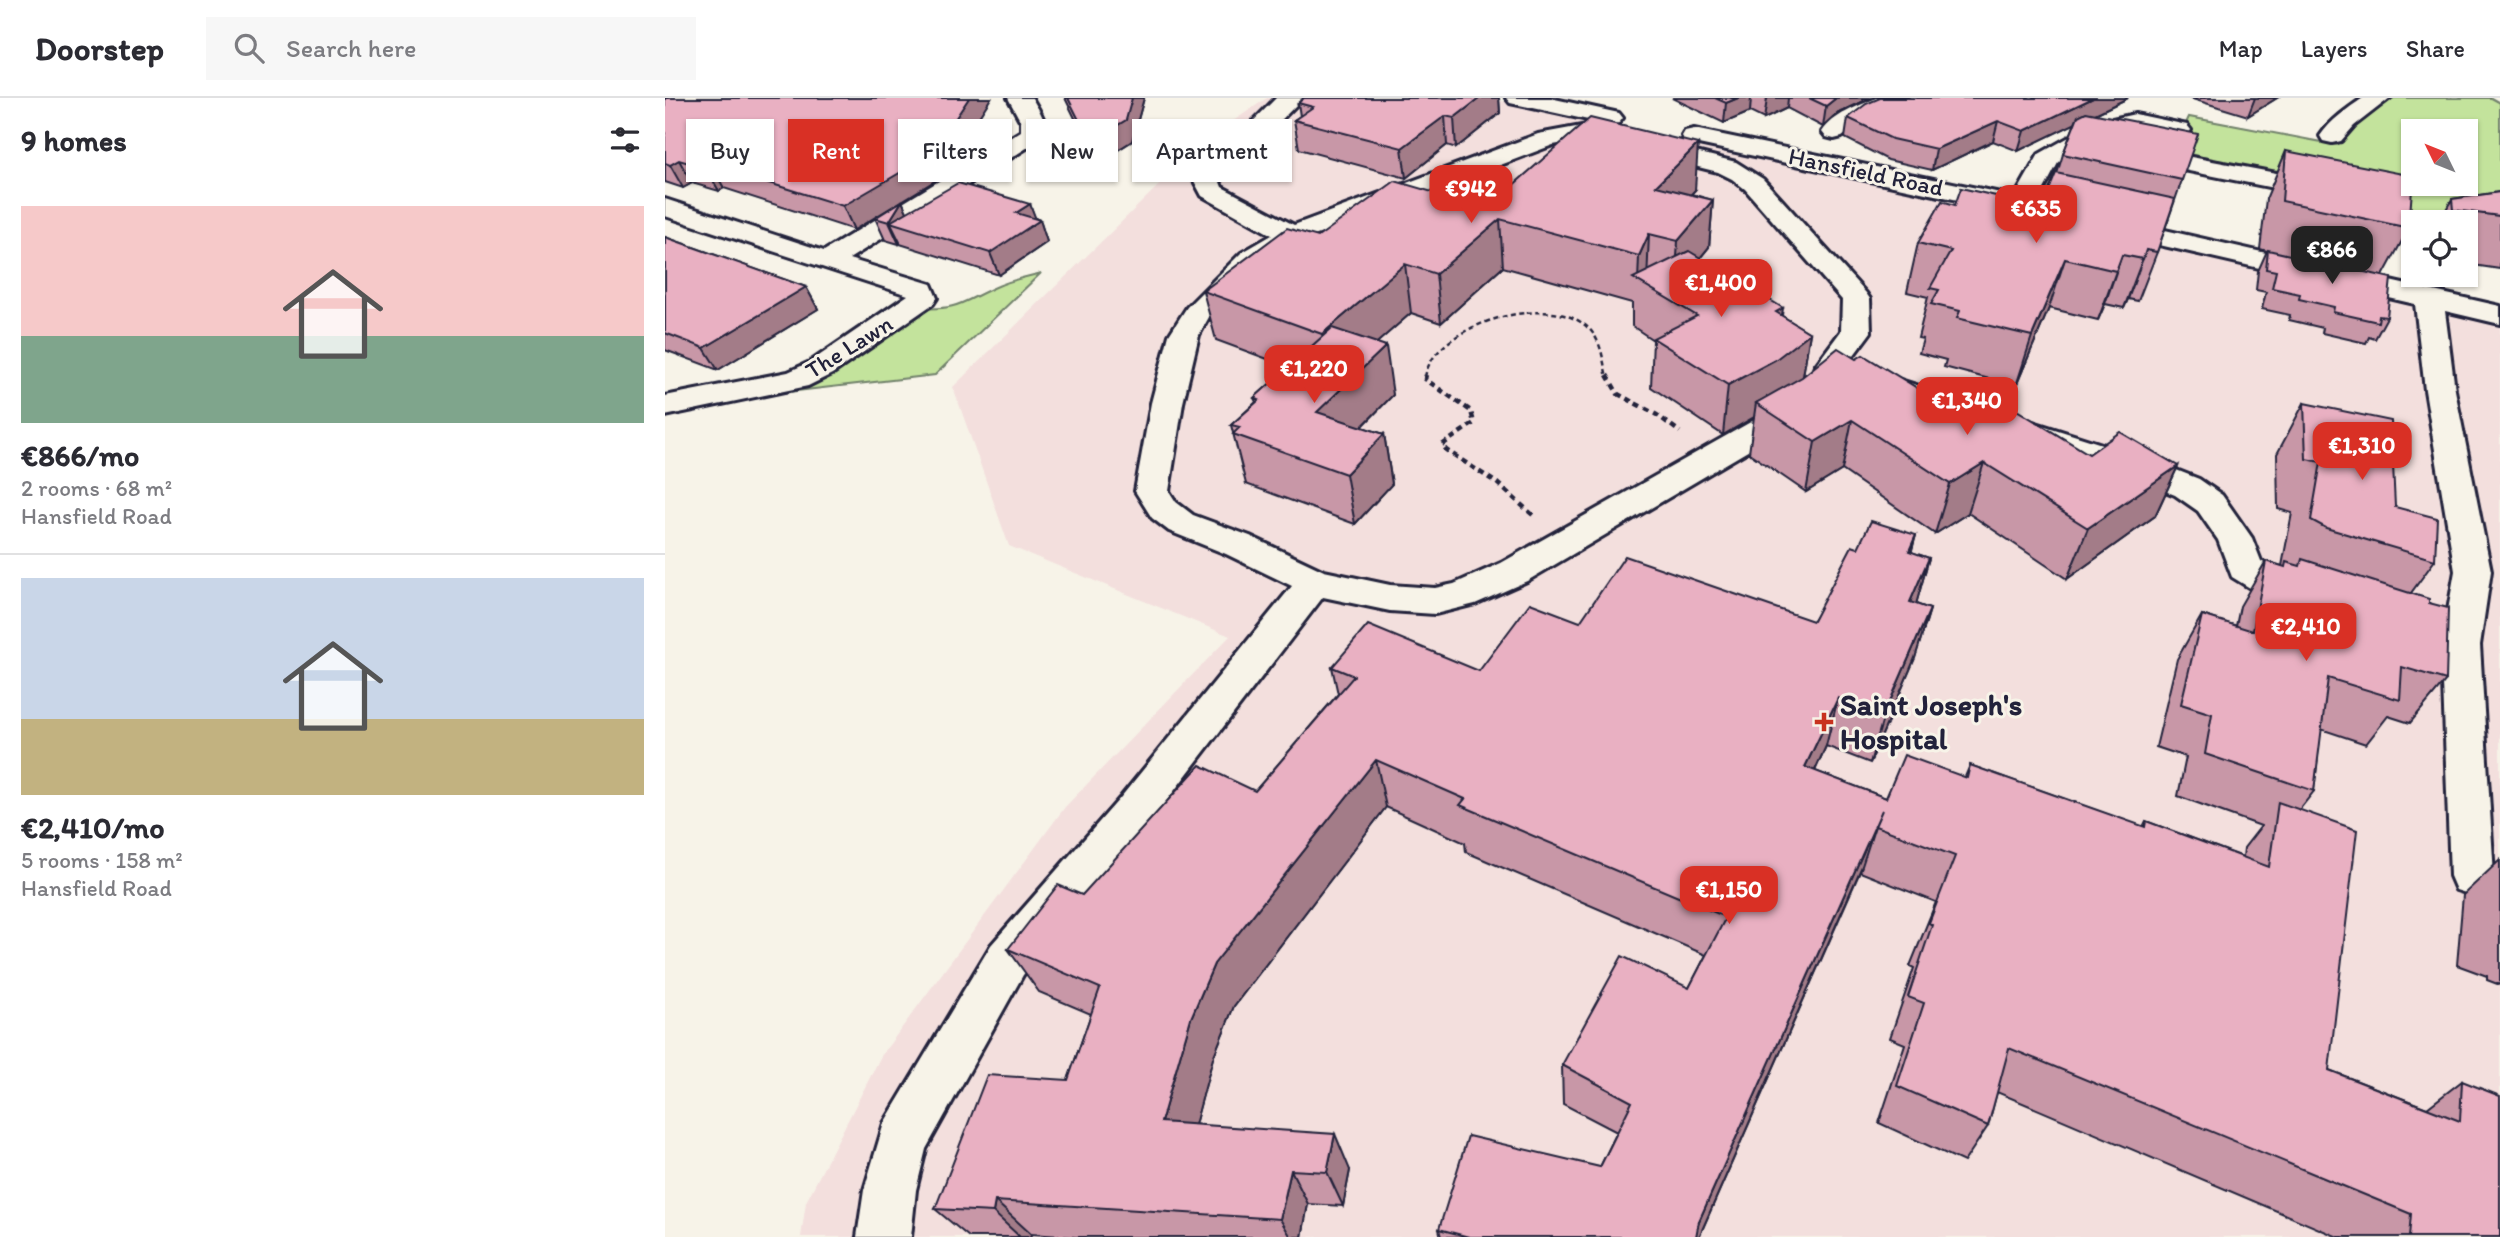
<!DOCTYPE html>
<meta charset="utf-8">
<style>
:root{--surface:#fff;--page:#f7f7f7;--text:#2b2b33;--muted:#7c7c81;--line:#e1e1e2;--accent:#d93025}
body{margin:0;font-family:Itim,sans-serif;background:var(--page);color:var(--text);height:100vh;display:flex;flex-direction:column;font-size:26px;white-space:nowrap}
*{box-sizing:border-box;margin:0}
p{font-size:23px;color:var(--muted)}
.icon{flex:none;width:38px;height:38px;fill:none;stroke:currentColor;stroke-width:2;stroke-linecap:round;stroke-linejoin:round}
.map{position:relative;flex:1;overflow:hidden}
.sheet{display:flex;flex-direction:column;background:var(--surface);width:665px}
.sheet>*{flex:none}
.hud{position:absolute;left:21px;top:21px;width:665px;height:63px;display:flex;gap:14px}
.needle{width:46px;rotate:313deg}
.fabs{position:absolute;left:1736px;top:21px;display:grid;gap:14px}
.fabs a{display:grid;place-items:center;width:77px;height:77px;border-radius:0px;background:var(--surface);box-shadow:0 2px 5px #0004;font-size:35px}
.price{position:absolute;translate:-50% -60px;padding:0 16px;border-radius:14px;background:var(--accent);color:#fff;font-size:23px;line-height:46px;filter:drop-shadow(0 2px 4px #0008)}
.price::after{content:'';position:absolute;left:50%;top:42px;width:21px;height:16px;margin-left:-10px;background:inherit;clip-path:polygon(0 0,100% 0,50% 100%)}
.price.selected{background:#222;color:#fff}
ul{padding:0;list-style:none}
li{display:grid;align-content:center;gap:14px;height:371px;padding:0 21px}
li+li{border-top:2px solid var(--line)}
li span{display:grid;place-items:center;height:217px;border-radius:0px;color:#555}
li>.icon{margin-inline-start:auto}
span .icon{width:126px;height:126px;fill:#fffc;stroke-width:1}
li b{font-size:30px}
h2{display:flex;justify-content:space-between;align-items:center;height:84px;padding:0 21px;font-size:30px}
.tag{padding:0 24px;border-radius:0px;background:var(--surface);box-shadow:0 2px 5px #0004;font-size:24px;line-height:63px}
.tag.selected{background:var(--accent);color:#fff}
header{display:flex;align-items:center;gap:42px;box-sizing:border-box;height:98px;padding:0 35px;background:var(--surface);border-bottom:2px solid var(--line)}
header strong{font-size:33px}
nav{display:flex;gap:38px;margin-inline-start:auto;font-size:24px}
.search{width:490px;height:63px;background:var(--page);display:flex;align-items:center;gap:18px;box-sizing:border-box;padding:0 24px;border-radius:0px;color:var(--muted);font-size:26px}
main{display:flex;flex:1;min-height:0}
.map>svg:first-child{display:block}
.built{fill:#f3dfdd}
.green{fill:#c3e39c;stroke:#72826c;stroke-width:2;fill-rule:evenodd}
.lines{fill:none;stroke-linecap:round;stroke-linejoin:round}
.minor-casing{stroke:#22223b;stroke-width:6}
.path-far1{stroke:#22223b;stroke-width:2.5;stroke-dasharray:5 3.5;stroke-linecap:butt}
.path{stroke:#22223b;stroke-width:4.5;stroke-dasharray:6 4.5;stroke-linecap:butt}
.minor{fill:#f7f3e8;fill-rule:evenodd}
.wall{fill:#c897a7;stroke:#22223b;stroke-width:2}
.shaded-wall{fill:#a37b88;stroke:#22223b;stroke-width:2}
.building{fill:#e9b0c2;stroke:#22223b;stroke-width:2}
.poi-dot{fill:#c8321e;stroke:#f7f3e8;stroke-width:2.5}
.labels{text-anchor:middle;stroke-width:6;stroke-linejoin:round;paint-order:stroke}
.far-street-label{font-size:24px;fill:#22223b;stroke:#f7f3e8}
.poi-label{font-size:30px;font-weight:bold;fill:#22223b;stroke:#f7f3e8;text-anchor:start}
</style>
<header>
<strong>Doorstep</strong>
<div class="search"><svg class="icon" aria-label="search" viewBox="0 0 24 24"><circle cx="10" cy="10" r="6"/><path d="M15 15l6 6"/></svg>Search here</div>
<nav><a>Map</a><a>Layers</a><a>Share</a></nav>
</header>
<main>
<section class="sheet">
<h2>9 homes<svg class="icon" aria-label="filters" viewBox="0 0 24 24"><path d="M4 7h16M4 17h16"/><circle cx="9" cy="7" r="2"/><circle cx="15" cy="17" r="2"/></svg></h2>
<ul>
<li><span style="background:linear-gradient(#f6c9c9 60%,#7fa58c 0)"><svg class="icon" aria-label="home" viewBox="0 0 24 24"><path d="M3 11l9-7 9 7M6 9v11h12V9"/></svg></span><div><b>€866/mo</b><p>2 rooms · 68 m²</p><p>Hansfield Road</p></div></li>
<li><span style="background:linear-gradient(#c9d6e8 65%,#c2b280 0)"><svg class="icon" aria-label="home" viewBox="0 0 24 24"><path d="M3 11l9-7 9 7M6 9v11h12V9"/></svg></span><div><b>€2,410/mo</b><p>5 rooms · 158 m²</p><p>Hansfield Road</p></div></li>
</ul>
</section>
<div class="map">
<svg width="1835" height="1139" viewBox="0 0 1835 1139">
<rect width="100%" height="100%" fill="#f7f3e8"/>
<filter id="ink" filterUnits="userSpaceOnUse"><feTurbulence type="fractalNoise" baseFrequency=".0143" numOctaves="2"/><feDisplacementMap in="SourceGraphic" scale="14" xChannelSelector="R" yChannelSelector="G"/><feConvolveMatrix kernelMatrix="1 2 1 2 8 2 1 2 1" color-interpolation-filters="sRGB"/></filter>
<g filter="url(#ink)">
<polygon class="built" points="602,0 823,0 1835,226 1835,1139 136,1139 141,1104 216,958 400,709 565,538 344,448 288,289 539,43"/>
<g class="green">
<path d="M1729 0H1826L1835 5V127L1794 124 1654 103 1659 84 1508 53 1524 19 1672 47 1687 29ZM1748 33H1801V86H1748Z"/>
<path d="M376 175 270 277 97 297 253 210C294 213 298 203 333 188 346 182 362 179 376 175Z"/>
</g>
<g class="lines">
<g class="minor-casing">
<g id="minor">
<path d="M343 0H367C374 13 386 27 376 41L184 161 266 186 272 200 268 206 167 276 143 288 0 318V298L123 274 145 264 243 197 0 118V101L159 153 356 33V24Z"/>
<path d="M611 0H638L555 84 557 89 629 127 873 36 922 27 1071 64 1098 81 1201 195 1205 201 1206 234 1180 269 1170 292 1127 327 862 483 810 506 770 516 725 513 658 499 486 723 358 877 261 1051 251 1092 246 1139H192L199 1092 219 1025 326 847 456 699 627 488 561 456 504 433 487 420 470 393 486 305 504 237 522 209 576 155 607 137 537 98 529 83ZM922 41 1053 74 1067 81 1080 91 1177 202 1176 233 1150 268 1145 281 1105 313 836 465 789 486 770 490 725 487 659 473 585 438 528 417 511 404 504 393 518 305 534 237 544 219 596 167 636 143 888 47Z"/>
<polygon points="841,0 885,0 954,15 958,20 954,25 946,27 845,5"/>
<path d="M1211 0H1242L1238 5 1196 24 1177 39 1169 41 1161 39 1157 34C1169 16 1192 9 1211 0Z"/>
<path d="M1698 0H1725L1689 28 1676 43 1667 45 1658 43 1655 38C1666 22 1682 11 1698 0Z"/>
<polygon points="1470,16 1522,27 1526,32 1522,37 1514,39 1470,30 1445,36 1393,65 1367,114 1358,116 1029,45 1020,43 1017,38 1020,33 1029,31 1350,98 1374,56 1429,25"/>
<polygon points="1473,49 1649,82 1658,85 1662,90 1658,95 1649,98 1464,61 1461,56 1464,51"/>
<polygon points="1447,120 1835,208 1835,226 1780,213 1790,292 1826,473 1815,547 1829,778 1823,792 1807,797 1791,792 1785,778 1777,556 1717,539 1711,529 1717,519 1730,515 1780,529 1790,473 1760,292 1750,206 1438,134 1434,128 1438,122"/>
<polygon points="1223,278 1481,360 1534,381 1557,397 1587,440 1596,463 1629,483 1653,491 1658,500 1653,509 1640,513 1603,501 1567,479 1553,442 1533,413 1510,397 1457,376 1212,294 1208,287 1212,280"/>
</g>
</g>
<path class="path-far1" d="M760 279C769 227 880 195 920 227 937 241 937 259 942 279"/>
<g class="path">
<polyline points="761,277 760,281 806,313 809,325 777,347 781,352 832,385 869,418"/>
<polyline points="942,277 953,296 992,317 1015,334"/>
</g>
<use href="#minor" class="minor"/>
</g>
<g class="wall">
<polygon points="0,0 276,79 189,132 59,90 54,93 27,85 18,90 0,84"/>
<polygon points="400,0 479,0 467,43 432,65"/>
<polygon points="639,0 834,0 835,15 791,50 782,47 741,80 634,51 629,22 635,18 633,5"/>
<polygon points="1007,0 1205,0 1173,15 1158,29 1122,10 1099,21 1085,14 1059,25"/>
<polygon points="1463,0 1430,16 1517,82 1492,154 1473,203 1463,201 1459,210 1440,206 1433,222 1384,210 1351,288 1279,269 1281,262 1254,255 1258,241 1253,240 1263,199 1242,194 1253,145 1290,107 1353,103 1382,97 1392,76 1398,56 1410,25 1353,53 1328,43 1267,72 1223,62 1180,40 1183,20"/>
<polygon points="1524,0 1612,0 1583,18"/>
<polygon points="1621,53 1744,130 1718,178 1722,219 1710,241 1704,239 1701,245 1657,235 1658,230 1624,222 1625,217 1597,211 1601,194 1591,192 1593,173 1602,153 1595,151 1601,101"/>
<polygon points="1030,92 1026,96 1048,102 1044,149 1035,160 1117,218 1145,235 1138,277 1191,261 1290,313 1424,356 1513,368 1490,418 1402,481 1303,415 1270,436 1177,372 1141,394 1084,355 1089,319 1058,337 986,289 988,242 967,228 967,205 838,169 776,225 746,215 711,245 728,297 697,329 719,336 727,386 690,426 581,386 566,327 591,304 589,300 624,269 551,242 538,193 653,139 822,110"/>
<polygon points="1835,94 1835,171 1801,166 1801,124 1774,124 1787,101"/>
<polygon points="237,103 242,115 365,106 370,120 375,122 382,144 334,177 235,146 235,144 234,146 220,142 210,120"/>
<polygon points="0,139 141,189 153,211 53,272 0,252"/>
<polygon points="1639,305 1730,409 1770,462 1746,495 1764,505 1781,582 1745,625 1723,618 1701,646 1656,631 1649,693 1635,711 1664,972 1762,1010 1797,983 1835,1139 1673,1139 1332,994 1323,1028 1299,1064 1214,1025 1240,946 1225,940 1249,870 1245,868 1271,804 1195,774 1197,769 1034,1139 776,1139 774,1131 935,1069 952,1034 898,1006 897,967 1024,890 1041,857 801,754 800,745 721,709 569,908 548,960 530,1026 685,1072 678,1108 643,1106 637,1139 410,1139 366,1136 365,1139 304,1139 270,1111 403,982 426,916 374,894 343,851 417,797 590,693 673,596 667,569 814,573 915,524 1148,523 1193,450 1251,437 1246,454 1264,460 1251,506 1265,511 1250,560 1205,665 1161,648 1150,673 1221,700 1300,679 1305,667 1478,729 1481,723 1578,759 1579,750 1596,728 1513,698 1521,659 1491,649 1512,561 1537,517 1571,528 1575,508 1601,463 1617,468 1627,415 1613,411 1612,356"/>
<polygon points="1835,762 1835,887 1822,882 1822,878 1792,867 1798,797"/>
</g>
<g class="shaded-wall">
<polygon points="304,0 326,0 276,79 189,132 178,108"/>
<polygon points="467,0 479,0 467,43 432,65 425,44"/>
<polygon points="815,0 834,0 835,15 791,50 789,20"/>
<polygon points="1073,0 1086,0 1085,14 1059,25 1061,5"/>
<polygon points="1103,0 1123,0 1122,10 1099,21 1102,1"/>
<polygon points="1171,0 1205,0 1173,15 1158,29 1161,8"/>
<polygon points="1428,0 1463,0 1353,53 1359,33"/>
<polygon points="1590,0 1612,0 1583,18"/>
<polygon points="780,18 782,47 741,80 737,50"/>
<polygon points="1333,23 1328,43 1267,72 1271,51"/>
<polygon points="1033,46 1030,92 989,135 991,88"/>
<polygon points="14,62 27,85 18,90 5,67"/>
<polygon points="46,67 59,90 54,93 41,70"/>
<polygon points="1048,102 1044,149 1010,191 1013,143"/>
<polygon points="237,103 247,125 225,124 235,144 234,146 224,124"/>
<polygon points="365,106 372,124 375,122 382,144 334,177 325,155 351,115"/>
<polygon points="835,121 838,169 776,225 771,176"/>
<polygon points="984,136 982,184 973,183 974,158"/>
<polygon points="1481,152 1463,201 1459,210"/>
<polygon points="1457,157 1440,206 1433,222 1451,173"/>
<polygon points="1400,161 1384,210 1351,288 1367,238"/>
<polygon points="740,166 746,215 666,285 657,236"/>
<polygon points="141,189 153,211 53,272 39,250"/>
<polygon points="1118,210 1111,259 1111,214"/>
<polygon points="1145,235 1137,284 1091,305 1089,319 1058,337 1063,287"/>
<polygon points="721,248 728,297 662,364 652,314"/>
<polygon points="1187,322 1177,372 1141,394 1150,344"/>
<polygon points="719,336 727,386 690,426 681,376"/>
<polygon points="1319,365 1303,415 1270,436 1285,386"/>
<polygon points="1513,368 1490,418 1402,481 1423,430"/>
<polygon points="1251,437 1238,486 1244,453"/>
<polygon points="1264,460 1250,510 1245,504"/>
<polygon points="1265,511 1250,560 1205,665 1219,617"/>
<polygon points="1173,600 1161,648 1130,716 1140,669"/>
<polygon points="711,662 721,709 569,908 548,960 521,1060 496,1024 526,920 549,866"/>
<polygon points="1217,712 1210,728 1197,768 1034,1139 1030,1139 1034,1123"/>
<polygon points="670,1036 685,1072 678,1108 662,1074"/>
<polygon points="626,1072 643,1106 637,1139 626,1139 615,1121"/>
<polygon points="330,1103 366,1136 365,1139 355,1139 328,1114"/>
</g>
<g class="building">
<polygon points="0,0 304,0 267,56 178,108 46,67 41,70 14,62 5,67 0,65"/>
<polygon points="403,0 467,0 461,22 425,44"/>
<polygon points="639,0 815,0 789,20 780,18 737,50 629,22 648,9 633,5"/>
<polygon points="1050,0 1073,0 1061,5"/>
<polygon points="1144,0 1171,0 1161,8"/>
<polygon points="1215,0 1428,0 1359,33 1333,23 1271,51 1227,41 1183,20 1201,6"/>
<polygon points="1421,14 1533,36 1517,82 1398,56 1413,18"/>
<polygon points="925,20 1033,46 991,88 1048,102 1013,143 984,136 974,158 835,121 771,176 740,166 657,236 538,193 622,130 653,139 730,83 822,110"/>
<polygon points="1621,53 1748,78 1744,130 1617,103"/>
<polygon points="1391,75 1510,101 1492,154 1481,152 1478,161 1457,157 1451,173 1400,161 1367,238 1292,220 1295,213 1266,206 1274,192 1265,190 1286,153 1253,145 1277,103 1290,107 1296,90 1353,103 1358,92 1382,97"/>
<polygon points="293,85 365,106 351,115 375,122 325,155 225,124"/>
<polygon points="1835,94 1835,118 1788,112 1787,101"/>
<polygon points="237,103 224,124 210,120"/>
<polygon points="0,139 141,189 39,250 0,235"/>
<polygon points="1603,152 1726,180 1722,219 1714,218 1713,224 1668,214 1669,209 1634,201 1635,196 1607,190 1611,173 1601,171"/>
<polygon points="1024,153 1118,210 1111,214 1145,235 1110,262 1063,287 988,240 1032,218 968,180"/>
<polygon points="667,230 721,248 652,314 719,336 681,376 568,336 575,329 566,327 594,302 589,300"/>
<polygon points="1173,250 1191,261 1198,257 1290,313 1322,294 1424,356 1455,334 1513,368 1423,430 1319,365 1285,386 1187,322 1150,344 1091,305 1137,279"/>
<polygon points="1639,305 1726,323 1730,409 1772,420 1770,462 1661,430 1646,422 1656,364 1641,361"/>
<polygon points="1206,423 1251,437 1244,453 1264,460 1245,504 1265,511 1219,617 1173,600 1140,669 1221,700 1239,657 1302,680 1305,667 1480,729 1481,723 1604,769 1613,704 1692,732 1664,972 1795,1023 1797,983 1835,998 1835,1139 1744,1139 1746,1116 1344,950 1323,1028 1232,988 1259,905 1243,899 1267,827 1264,825 1290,758 1210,728 1217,712 1034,1123 1031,1139 804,1139 774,1131 803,1038 935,1069 967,1004 897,967 957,858 1024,890 1061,819 795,707 800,701 711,662 549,866 526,920 496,1024 670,1036 662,1074 626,1072 615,1121 330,1103 328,1114 270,1111 322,977 403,982 435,890 343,851 393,787 417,797 535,667 590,693 689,578 667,569 703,527 814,573 865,505 915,524 960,458 1148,523 1187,448 1193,450"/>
<polygon points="1637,461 1764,501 1764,505 1783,510 1781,582 1737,569 1735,602 1663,580 1649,693 1540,656 1547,616 1516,606 1537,517 1588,533 1601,463 1620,469 1621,464 1635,468"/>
</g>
</g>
<path class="poi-dot" d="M1155.5 613.5h7v7h7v7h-7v7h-7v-7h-7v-7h7z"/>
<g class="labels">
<g class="far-street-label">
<text transform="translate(1201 74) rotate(12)" y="8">Hansfield Road</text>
<text transform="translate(184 249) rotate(-32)" y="8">The Lawn</text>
</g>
<g class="poi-label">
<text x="1175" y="617">Saint Joseph's<tspan x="1175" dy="34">Hospital</tspan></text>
</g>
</g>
</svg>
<div class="fabs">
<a><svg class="needle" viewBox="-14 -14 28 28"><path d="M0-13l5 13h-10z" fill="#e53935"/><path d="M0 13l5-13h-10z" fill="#7c7c81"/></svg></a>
<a><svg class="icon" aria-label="locate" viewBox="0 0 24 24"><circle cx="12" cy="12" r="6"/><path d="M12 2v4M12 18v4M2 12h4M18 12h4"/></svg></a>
</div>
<b class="price" style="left:806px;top:127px">€942</b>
<b class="price" style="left:1371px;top:147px">€635</b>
<b class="price selected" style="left:1667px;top:188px">€866</b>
<b class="price" style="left:1056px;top:221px">€1,400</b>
<b class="price" style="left:649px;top:307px">€1,220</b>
<b class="price" style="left:1302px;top:339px">€1,340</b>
<b class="price" style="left:1697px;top:384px">€1,310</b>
<b class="price" style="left:1641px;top:565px">€2,410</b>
<b class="price" style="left:1064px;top:828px">€1,150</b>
<div class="hud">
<a class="tag">Buy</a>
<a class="tag selected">Rent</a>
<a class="tag">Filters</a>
<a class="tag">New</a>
<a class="tag">Apartment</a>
</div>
</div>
</main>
